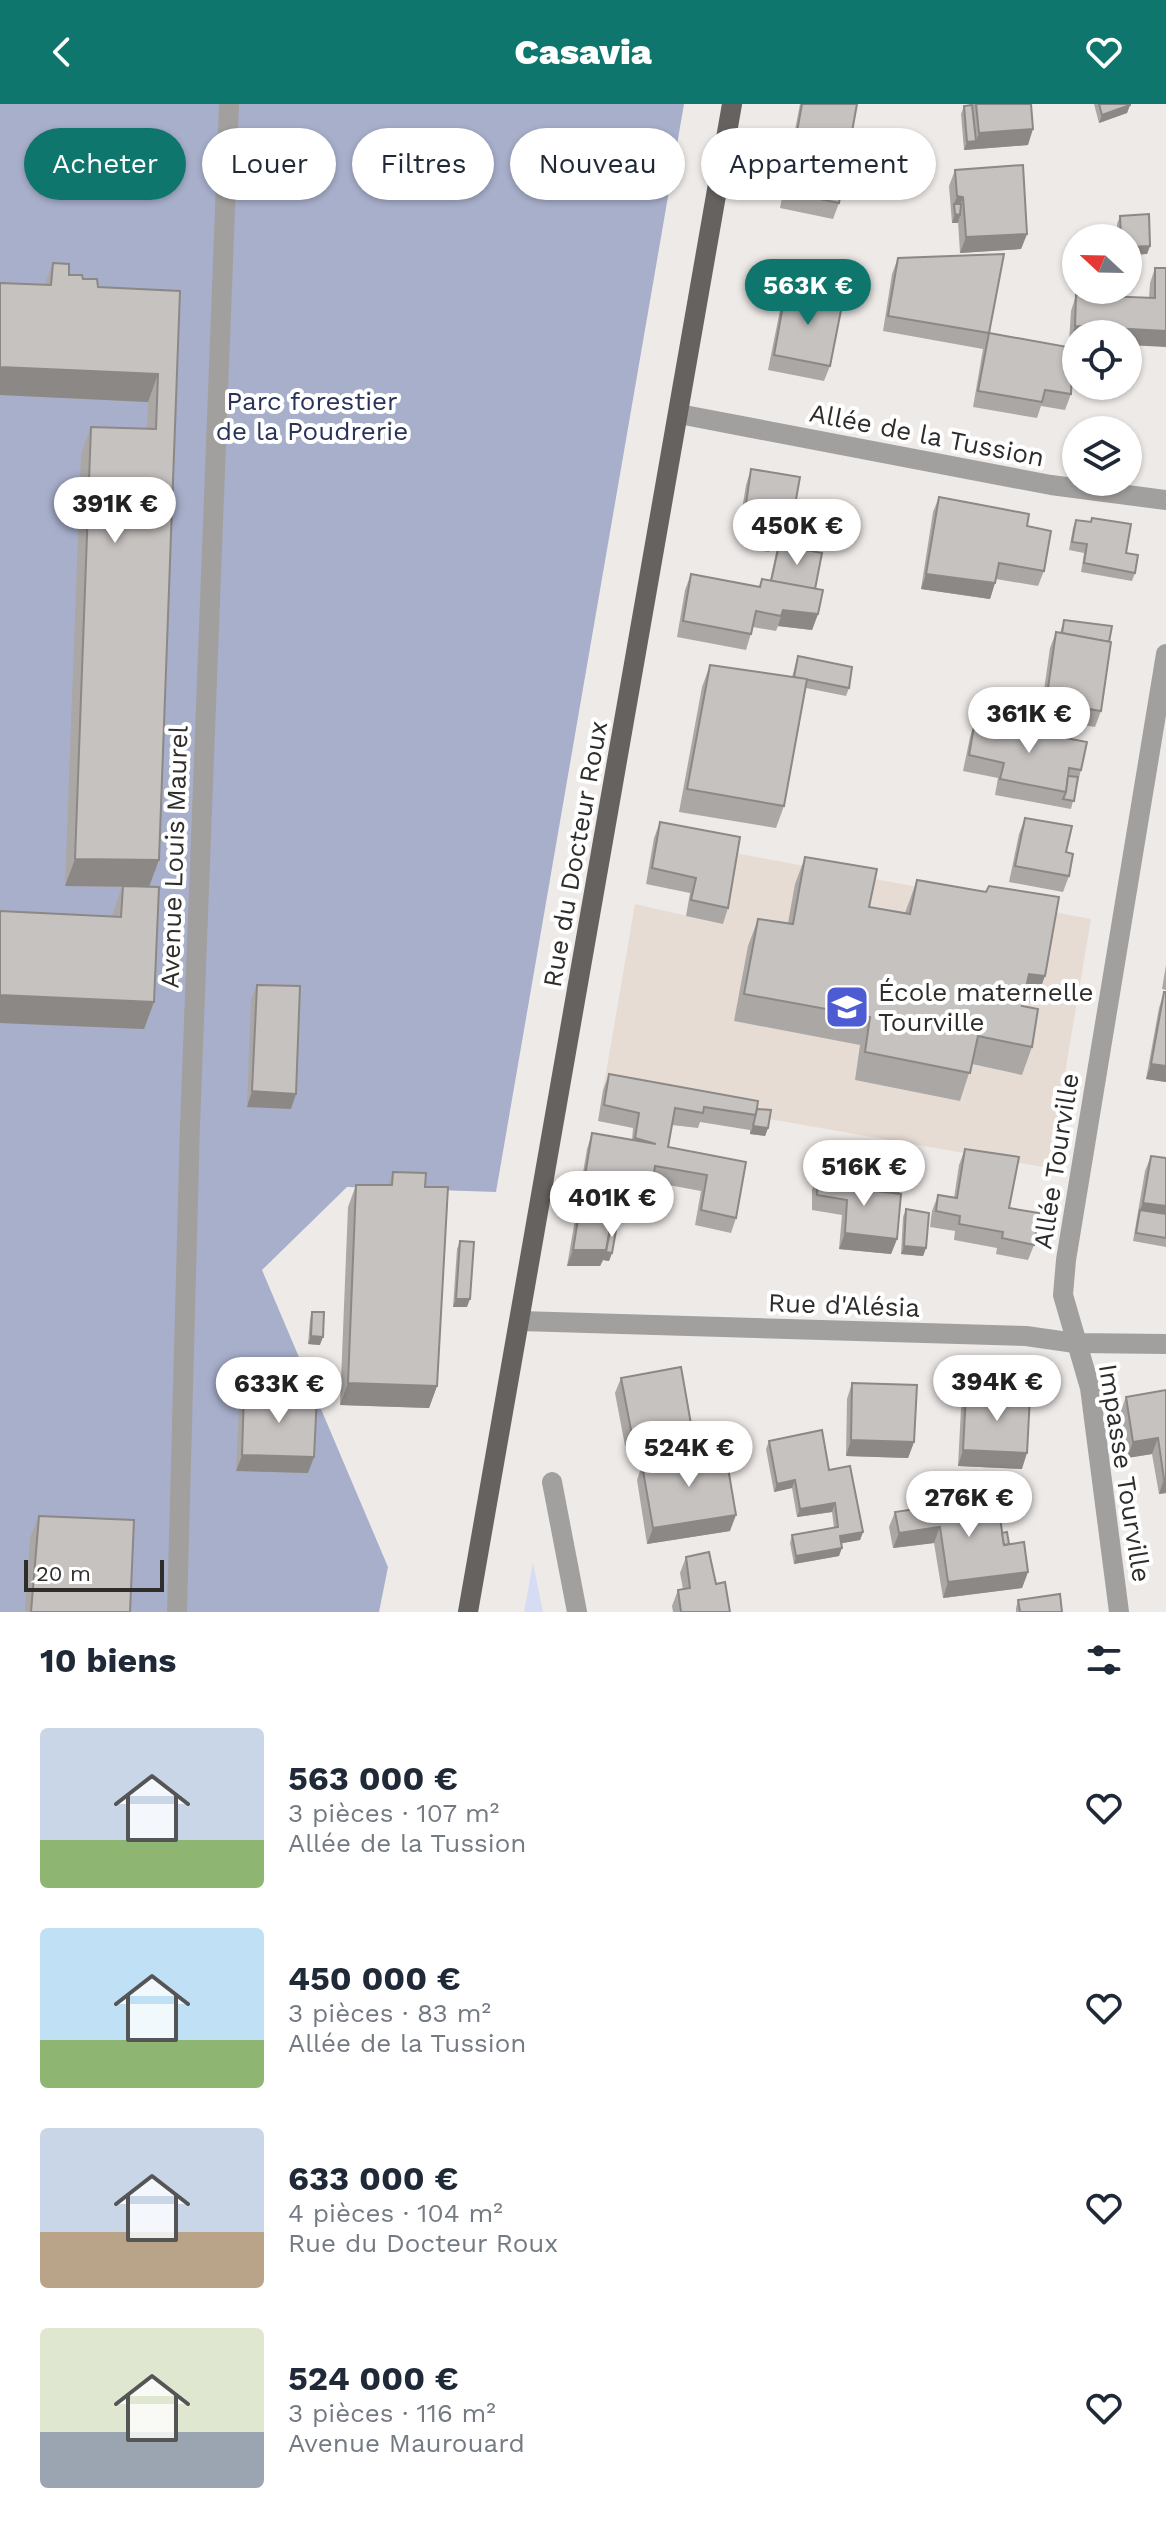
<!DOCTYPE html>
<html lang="fr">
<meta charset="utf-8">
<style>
:root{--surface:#fff;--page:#f6f6f7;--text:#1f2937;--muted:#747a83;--accent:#0f766e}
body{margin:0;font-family:"Work Sans",sans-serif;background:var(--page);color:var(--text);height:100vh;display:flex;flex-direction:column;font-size:30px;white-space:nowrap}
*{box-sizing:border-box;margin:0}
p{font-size:26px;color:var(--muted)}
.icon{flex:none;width:44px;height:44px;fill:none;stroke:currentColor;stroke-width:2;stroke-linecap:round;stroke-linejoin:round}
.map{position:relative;height:1508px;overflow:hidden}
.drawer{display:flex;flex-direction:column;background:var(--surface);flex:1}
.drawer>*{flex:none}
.guide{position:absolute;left:24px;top:24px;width:1118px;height:72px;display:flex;gap:16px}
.needle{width:52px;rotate:292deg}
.controls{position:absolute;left:1062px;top:120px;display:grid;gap:16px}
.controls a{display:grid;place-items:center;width:80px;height:80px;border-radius:50%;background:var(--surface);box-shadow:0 2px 6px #0004;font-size:40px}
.scale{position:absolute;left:24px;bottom:20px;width:140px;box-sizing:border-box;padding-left:8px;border:4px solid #2e2d2c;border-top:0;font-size:22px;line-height:28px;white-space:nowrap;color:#2e2d2c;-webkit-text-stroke:6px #fff;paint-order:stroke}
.price{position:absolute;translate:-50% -68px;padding:0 18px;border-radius:28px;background:#fff;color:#222;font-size:26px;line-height:52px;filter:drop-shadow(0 2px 4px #0008)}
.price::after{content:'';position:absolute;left:50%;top:48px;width:24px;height:18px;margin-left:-12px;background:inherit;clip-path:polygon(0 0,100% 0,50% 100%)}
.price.on{background:var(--accent);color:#fff}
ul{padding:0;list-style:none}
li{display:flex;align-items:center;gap:24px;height:200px;padding:0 40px}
li span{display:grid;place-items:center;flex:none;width:224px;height:160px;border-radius:8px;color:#555}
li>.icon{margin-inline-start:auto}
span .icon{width:96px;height:96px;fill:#fffc;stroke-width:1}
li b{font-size:34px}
h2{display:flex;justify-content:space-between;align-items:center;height:96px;padding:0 40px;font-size:34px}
.chip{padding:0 28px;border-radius:36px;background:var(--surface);box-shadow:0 2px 6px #0004;font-size:28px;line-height:72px}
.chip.on{background:var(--accent);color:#fff}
header{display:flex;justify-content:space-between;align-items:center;height:104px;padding:0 40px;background:var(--accent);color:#fff;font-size:36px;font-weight:800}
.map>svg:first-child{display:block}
.built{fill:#e7dcd4}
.green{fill:#d5dcf3}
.forest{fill:#a8afcb}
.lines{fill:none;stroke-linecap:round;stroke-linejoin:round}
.minor{stroke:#a2a09f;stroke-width:20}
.major{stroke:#656260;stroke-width:20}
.wall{fill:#aaa7a5}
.shaded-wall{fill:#8b8886}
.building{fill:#c6c2c0;stroke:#8b8886;stroke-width:2}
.labels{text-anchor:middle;stroke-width:8;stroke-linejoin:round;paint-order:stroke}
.park-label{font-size:26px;fill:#293259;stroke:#fff}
.street-label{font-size:26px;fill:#2e2d2c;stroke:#fff}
.poi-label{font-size:26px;fill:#2e2d2c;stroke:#fff;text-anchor:start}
</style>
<header><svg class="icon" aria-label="back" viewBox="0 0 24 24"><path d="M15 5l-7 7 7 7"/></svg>Casavia<svg class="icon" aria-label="heart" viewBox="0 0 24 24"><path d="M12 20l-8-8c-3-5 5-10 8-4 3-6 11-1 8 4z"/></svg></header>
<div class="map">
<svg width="1166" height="1508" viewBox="0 0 1166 1508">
<rect width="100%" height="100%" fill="#eeeae8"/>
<polygon class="built" points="735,749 1091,815 1049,1064 603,986 635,800 723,820"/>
<polygon class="green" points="533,1459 543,1508 524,1508"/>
<polygon class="forest" points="0,0 684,0 496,1088 347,1083 262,1166 388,1463 379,1508 0,1508"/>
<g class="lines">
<g class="minor">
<polyline points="679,310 1051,381 1166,396"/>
<polyline points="520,1217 1026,1232 1075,1239 1166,1240"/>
<polyline points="552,1378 577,1508"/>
<polyline points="177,1508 190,1021 229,0"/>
<polyline points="1119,1508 1090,1284 1063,1191 1066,1156 1166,550"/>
</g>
<polyline class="major" points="468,1508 732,0"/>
</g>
<g class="wall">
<polygon points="800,0 857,0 839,99 833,115 780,104"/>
<polygon points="969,0 1031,0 1028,41 964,46 961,10 964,2 969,1"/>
<polygon points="1094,0 1130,0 1130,1 1127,9 1099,19"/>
<polygon points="955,66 1027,130 1021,145 960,149 958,117 958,119 952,119 949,82"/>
<polygon points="1120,112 1150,142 1147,150 1128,151 1128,134 1117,134 1117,120"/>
<polygon points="898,154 989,229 1071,290 1065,306 1041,302 1037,314 973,303 983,245 883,227 892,170"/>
<polygon points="53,159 69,171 83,175 98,183 180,187 149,783 154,898 144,925 0,919 0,807 112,812 122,783 65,782 81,350 91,323 147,325 148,298 0,291 0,179 45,180"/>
<polygon points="1155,164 1166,243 1076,230 1076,238 1069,238 1071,207 1076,191 1149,194 1150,179"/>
<polygon points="786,185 830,262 824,277 768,266 781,201"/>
<polygon points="751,365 791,423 785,438 773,436 769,448 746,444 747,432 738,430 746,381"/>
<polygon points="939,393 1027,422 1044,467 1038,482 996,475 990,495 921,485 933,408"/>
<polygon points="1076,416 1126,449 1135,469 1132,477 1081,468 1084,449 1069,446 1073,424"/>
<polygon points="779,441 815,485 818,510 812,526 778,522 776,527 753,523 746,546 677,533 685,486 691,470 759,483 762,475 770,477 776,449"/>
<polygon points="1064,516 1101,607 1095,623 1040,614 1050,544 1056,528 1060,529"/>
<polygon points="798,552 849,584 846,592 806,584 784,702 776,724 679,708 702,583 710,561 792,573"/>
<polygon points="975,617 1081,666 1071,705 995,691 998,674 963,667 970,633"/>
<polygon points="1025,714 1069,772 1063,788 1009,778 1019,730"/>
<polygon points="660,718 728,804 723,820 686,812 690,789 646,780 654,734"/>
<polygon points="805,753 869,803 905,809 917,776 1035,899 1023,898 1022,902 1032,943 1022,971 972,960 960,997 855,976 860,941 734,917 748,842 758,815 788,819 795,780"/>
<polygon points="1166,861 1166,886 1162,885"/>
<polygon points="257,881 291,1005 247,1003 251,896"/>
<polygon points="1164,888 1166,978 1146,975 1159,904"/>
<polygon points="609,970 757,1005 768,1024 765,1032 750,1030 750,1026 700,1018 698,1024 672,1021 668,1043 746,1058 736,1114 731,1129 695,1121 701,1087 652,1078 647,1092 617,1086 611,1121 612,1149 609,1157 603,1156 600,1162 567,1162 587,1045 592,1029 632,1036 633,1024 598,1017 603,986"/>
<polygon points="965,1045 1009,1104 1034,1141 1028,1156 996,1150 997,1144 954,1136 955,1127 930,1123 932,1107 938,1091 954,1094 959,1061"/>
<polygon points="1151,1052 1166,1054 1166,1143 1133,1137 1145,1067"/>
<polygon points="844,1061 898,1090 897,1135 891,1150 839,1145 842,1111 812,1106 812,1086 818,1071 840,1074"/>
<polygon points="393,1068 425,1083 437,1282 429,1304 340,1301 348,1103 356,1081 388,1081"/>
<polygon points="906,1105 926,1144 923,1152 901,1150 903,1113"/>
<polygon points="460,1137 467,1203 453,1203 457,1145"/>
<polygon points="312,1208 320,1241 308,1240 310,1216"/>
<polygon points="621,1274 691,1320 686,1336 626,1347 615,1289"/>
<polygon points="852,1279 914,1338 908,1354 846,1352 847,1295"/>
<polygon points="1166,1286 1166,1389 1159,1390 1152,1350 1127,1354 1120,1309 1126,1293"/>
<polygon points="244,1289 314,1353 308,1369 236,1367 239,1304"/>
<polygon points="966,1290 1022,1365 958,1362 961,1305"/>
<polygon points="769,1337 829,1366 863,1428 860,1436 841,1439 839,1452 794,1460 790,1439 792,1431 834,1424 832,1408 797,1413 792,1384 774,1388 766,1345"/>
<polygon points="642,1361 730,1427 647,1440 637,1376"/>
<polygon points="895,1408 1002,1429 1028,1468 1022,1484 943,1494 934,1439 893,1444 889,1423"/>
<polygon points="39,1412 130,1508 25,1508 30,1434"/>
<polygon points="686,1453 716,1480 730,1508 673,1508 672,1502 678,1486 683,1485 680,1469"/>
<polygon points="1018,1496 1062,1508 1016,1508 1016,1504"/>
</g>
<g class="shaded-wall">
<polygon points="1130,1 1127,9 1099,19 1102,11"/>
<polygon points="1033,25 1028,41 964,46 967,38 976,37 979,29"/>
<polygon points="957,92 963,93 958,108 954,100 951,108"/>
<polygon points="955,110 960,111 958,119 952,119"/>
<polygon points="1027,130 1021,145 960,149 966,133"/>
<polygon points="1150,142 1147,150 1128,151 1128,143"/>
<polygon points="1075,222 1166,227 1166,243 1128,241 1128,230 1076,230 1076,238 1069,238"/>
<polygon points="0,263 158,270 148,298 0,291"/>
<polygon points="926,470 995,479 990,495 921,485"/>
<polygon points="783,506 818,510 812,526 778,522"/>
<polygon points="75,755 159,756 149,783 65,782"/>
<polygon points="1029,870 1045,872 1035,899 1019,898"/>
<polygon points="0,891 154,898 144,925 0,919"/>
<polygon points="1151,960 1166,962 1166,978 1146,975"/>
<polygon points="252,987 296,990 291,1005 247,1003"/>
<polygon points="753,1022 768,1024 765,1032 750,1030"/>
<polygon points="1143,1099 1166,1102 1166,1118 1140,1106"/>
<polygon points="845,1129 897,1135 891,1150 839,1145"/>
<polygon points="904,1142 926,1144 923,1152 901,1150"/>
<polygon points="573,1146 606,1146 612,1149 609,1157 603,1156 600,1162 567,1162"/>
<polygon points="456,1195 470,1195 467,1203 453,1203"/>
<polygon points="311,1232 323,1233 320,1241 308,1240"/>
<polygon points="348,1279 437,1282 429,1304 340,1301"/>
<polygon points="691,1320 686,1336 626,1347 632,1331"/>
<polygon points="1158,1334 1152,1350 1127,1354 1133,1338"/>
<polygon points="851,1336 914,1338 908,1354 846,1352"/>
<polygon points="963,1346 1027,1349 1022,1365 958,1362"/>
<polygon points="242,1351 314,1353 308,1369 236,1367"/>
<polygon points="1166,1374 1166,1389 1159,1390 1164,1375"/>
<polygon points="795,1376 792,1384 774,1388 777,1380"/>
<polygon points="835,1399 832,1408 797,1413 800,1405"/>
<polygon points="736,1411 730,1427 647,1440 653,1424"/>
<polygon points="940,1423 934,1439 893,1444 899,1429"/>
<polygon points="863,1428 860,1436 838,1440 840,1432"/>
<polygon points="842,1444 839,1452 794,1460 796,1452"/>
<polygon points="1028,1468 1022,1484 943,1494 948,1478"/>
</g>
<g class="building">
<polygon points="802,0 857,0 839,99 786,88"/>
<polygon points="976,0 1031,0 1033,25 979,29"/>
<polygon points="1099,0 1130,0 1130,1 1102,11"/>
<polygon points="972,1 976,37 967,38 964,2"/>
<polygon points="1023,61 1027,130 966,133 963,93 957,92 955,66"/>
<polygon points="954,100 961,100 960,111 955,110"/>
<polygon points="1149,110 1150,142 1128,143 1128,134 1121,134 1120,112"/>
<polygon points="1004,150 989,229 888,212 898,154"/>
<polygon points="53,159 69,160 69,171 82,171 83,175 97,175 98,183 180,187 159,756 75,755 91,323 156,325 158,270 0,263 0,179 51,181"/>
<polygon points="1155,164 1166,164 1166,227 1075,222 1076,191 1155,194"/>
<polygon points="786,185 843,196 830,262 774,251"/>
<polygon points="989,229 1073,244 1071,290 1045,286 1042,298 978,287"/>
<polygon points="751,365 800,373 791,423 776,420 774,432 752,428 753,416 744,414"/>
<polygon points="939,393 1029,410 1027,422 1051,427 1044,467 999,459 995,479 926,470"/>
<polygon points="1092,414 1131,420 1126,449 1138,451 1135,469 1084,459 1087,440 1072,438 1076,416 1091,418"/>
<polygon points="779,441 822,449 815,485 771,477"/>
<polygon points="691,470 760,483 762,475 823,486 818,510 783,506 781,512 756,507 751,530 683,517"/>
<polygon points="1064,516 1112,522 1109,538 1062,529"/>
<polygon points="1056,528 1111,538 1101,607 1046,598"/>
<polygon points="798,552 852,563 849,584 794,573"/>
<polygon points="710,561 807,575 784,702 687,685"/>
<polygon points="975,617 1087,638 1081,666 1069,664 1066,688 1000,675 1004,659 969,651"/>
<polygon points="1068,672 1078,673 1074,697 1063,695 1066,688"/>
<polygon points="1025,714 1072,722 1066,748 1073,750 1069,772 1015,762"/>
<polygon points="660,718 740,733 728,804 691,796 696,774 652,764"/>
<polygon points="805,753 877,765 869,803 910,810 917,776 986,788 989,782 1059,793 1045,872 1029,870 1022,902 1038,905 1032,943 978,932 970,969 865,948 870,913 744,890 758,815 793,820"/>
<polygon points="123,782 159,783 154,898 0,891 0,807 121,813"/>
<polygon points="257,881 300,882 296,990 252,987"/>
<polygon points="1164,888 1166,888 1166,962 1151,960"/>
<polygon points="609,970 758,997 756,1011 704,1003 703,1009 675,1004 668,1043 746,1058 736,1114 701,1106 707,1071 655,1062 653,1076 620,1070 606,1146 573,1146 592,1029 656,1040 635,1034 639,1009 604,1001"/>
<polygon points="757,1005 771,1006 768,1024 753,1022"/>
<polygon points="965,1045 1019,1053 1009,1104 1039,1109 1034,1141 1002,1134 1003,1128 959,1120 960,1112 936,1107 938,1091 957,1094"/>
<polygon points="1151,1052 1166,1054 1166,1102 1143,1099"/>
<polygon points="844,1061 901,1071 898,1090 850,1084 850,1076 842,1074"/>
<polygon points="393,1068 426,1069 425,1083 448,1083 437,1282 348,1279 356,1081 392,1081"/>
<polygon points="818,1071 850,1076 850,1084 901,1090 897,1135 845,1129 847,1096 817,1091"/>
<polygon points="906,1105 929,1109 926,1144 904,1142"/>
<polygon points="1140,1106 1166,1110 1166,1134 1136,1129"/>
<polygon points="611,1121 617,1121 612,1149 606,1148"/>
<polygon points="460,1137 474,1138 470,1195 456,1195"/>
<polygon points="312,1208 324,1208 323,1233 311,1232"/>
<polygon points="681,1263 691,1320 632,1331 621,1274"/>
<polygon points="852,1279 917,1281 914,1338 851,1336"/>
<polygon points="1166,1286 1166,1374 1164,1375 1158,1334 1133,1338 1126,1293"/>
<polygon points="244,1289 317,1291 314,1353 242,1351"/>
<polygon points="966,1290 1030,1292 1027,1349 963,1346"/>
<polygon points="822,1326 829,1366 850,1362 863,1428 840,1432 842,1444 796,1452 792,1431 838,1423 835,1399 800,1405 795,1376 777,1380 769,1337"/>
<polygon points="725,1346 736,1411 653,1424 642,1361"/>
<polygon points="997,1393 1004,1441 1024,1438 1028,1468 948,1478 940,1423 899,1429 895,1408"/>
<polygon points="39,1412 134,1416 130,1508 31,1508"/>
<polygon points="1007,1428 1009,1440 1004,1441 1002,1429"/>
<polygon points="709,1448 716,1480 725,1478 730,1508 681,1508 678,1486 690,1484 686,1453"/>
<polygon points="1060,1490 1062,1508 1020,1508 1018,1496"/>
</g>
<defs>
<g id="school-square" transform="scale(2.3)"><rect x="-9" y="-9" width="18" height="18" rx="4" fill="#4d5cd2" stroke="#fff"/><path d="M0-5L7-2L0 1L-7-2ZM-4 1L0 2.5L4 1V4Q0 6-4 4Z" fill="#fff"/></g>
</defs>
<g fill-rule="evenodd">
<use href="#school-square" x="847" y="903"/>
</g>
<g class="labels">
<g class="park-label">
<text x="312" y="306">Parc forestier<tspan x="312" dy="30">de la Poudrerie</tspan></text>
</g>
<g class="street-label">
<text transform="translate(927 331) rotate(11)" y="9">Allée de la Tussion</text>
<text transform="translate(575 750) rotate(-80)" y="9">Rue du Docteur Roux</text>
<text transform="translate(174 753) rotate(-88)" y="9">Avenue Louis Maurel</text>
<text transform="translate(1056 1057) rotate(-81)" y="9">Allée Tourville</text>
<text transform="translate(844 1201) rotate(2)" y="9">Rue d'Alésia</text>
<text transform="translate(1125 1369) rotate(81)" y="9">Impasse Tourville</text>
</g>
<g class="poi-label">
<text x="878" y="897">École maternelle<tspan x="878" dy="30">Tourville</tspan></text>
</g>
</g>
</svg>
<div class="controls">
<a><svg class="needle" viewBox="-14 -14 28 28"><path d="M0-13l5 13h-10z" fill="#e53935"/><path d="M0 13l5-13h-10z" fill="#747a83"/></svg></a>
<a><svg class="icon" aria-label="locate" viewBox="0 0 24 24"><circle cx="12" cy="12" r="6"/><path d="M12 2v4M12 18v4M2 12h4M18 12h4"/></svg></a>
<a><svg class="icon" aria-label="layers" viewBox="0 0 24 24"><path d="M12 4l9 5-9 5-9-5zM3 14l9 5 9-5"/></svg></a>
</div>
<div class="scale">20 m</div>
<b class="price on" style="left:808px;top:223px">563K €</b>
<b class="price" style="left:115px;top:441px">391K €</b>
<b class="price" style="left:797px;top:463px">450K €</b>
<b class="price" style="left:1029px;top:651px">361K €</b>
<b class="price" style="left:864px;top:1104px">516K €</b>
<b class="price" style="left:612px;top:1135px">401K €</b>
<b class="price" style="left:997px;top:1319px">394K €</b>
<b class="price" style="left:279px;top:1321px">633K €</b>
<b class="price" style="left:689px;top:1385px">524K €</b>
<b class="price" style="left:969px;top:1435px">276K €</b>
<div class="guide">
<a class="chip on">Acheter</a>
<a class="chip">Louer</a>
<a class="chip">Filtres</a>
<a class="chip">Nouveau</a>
<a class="chip">Appartement</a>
</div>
</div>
<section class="drawer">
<h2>10 biens<svg class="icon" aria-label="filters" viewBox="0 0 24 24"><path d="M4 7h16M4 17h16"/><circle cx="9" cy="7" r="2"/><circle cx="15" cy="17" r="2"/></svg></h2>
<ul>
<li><span style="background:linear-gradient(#c9d6e8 70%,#8fb573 0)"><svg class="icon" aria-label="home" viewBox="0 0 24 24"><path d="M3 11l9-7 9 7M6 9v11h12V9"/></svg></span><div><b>563 000 €</b><p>3 pièces · 107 m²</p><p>Allée de la Tussion</p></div><svg class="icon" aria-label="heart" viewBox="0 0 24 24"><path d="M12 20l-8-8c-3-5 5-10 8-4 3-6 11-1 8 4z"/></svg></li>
<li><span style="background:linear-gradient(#bfe0f5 70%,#8fb573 0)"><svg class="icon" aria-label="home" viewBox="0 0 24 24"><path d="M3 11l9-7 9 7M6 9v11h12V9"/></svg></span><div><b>450 000 €</b><p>3 pièces · 83 m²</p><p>Allée de la Tussion</p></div><svg class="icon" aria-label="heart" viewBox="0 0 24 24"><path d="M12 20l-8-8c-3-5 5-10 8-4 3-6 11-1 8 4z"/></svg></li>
<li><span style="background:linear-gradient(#c9d6e8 65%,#b9a48a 0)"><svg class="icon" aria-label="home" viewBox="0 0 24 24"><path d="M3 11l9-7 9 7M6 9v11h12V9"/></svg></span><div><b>633 000 €</b><p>4 pièces · 104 m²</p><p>Rue du Docteur Roux</p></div><svg class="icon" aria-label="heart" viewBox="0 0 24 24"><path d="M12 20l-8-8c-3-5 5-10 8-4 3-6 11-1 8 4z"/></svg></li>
<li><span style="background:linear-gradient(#dfe7d0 65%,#9aa5b1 0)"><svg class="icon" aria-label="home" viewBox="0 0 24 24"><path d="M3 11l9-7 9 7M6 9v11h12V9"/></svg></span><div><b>524 000 €</b><p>3 pièces · 116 m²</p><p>Avenue Maurouard</p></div><svg class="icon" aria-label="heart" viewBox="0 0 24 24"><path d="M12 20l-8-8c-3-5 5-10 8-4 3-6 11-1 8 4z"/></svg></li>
</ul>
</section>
